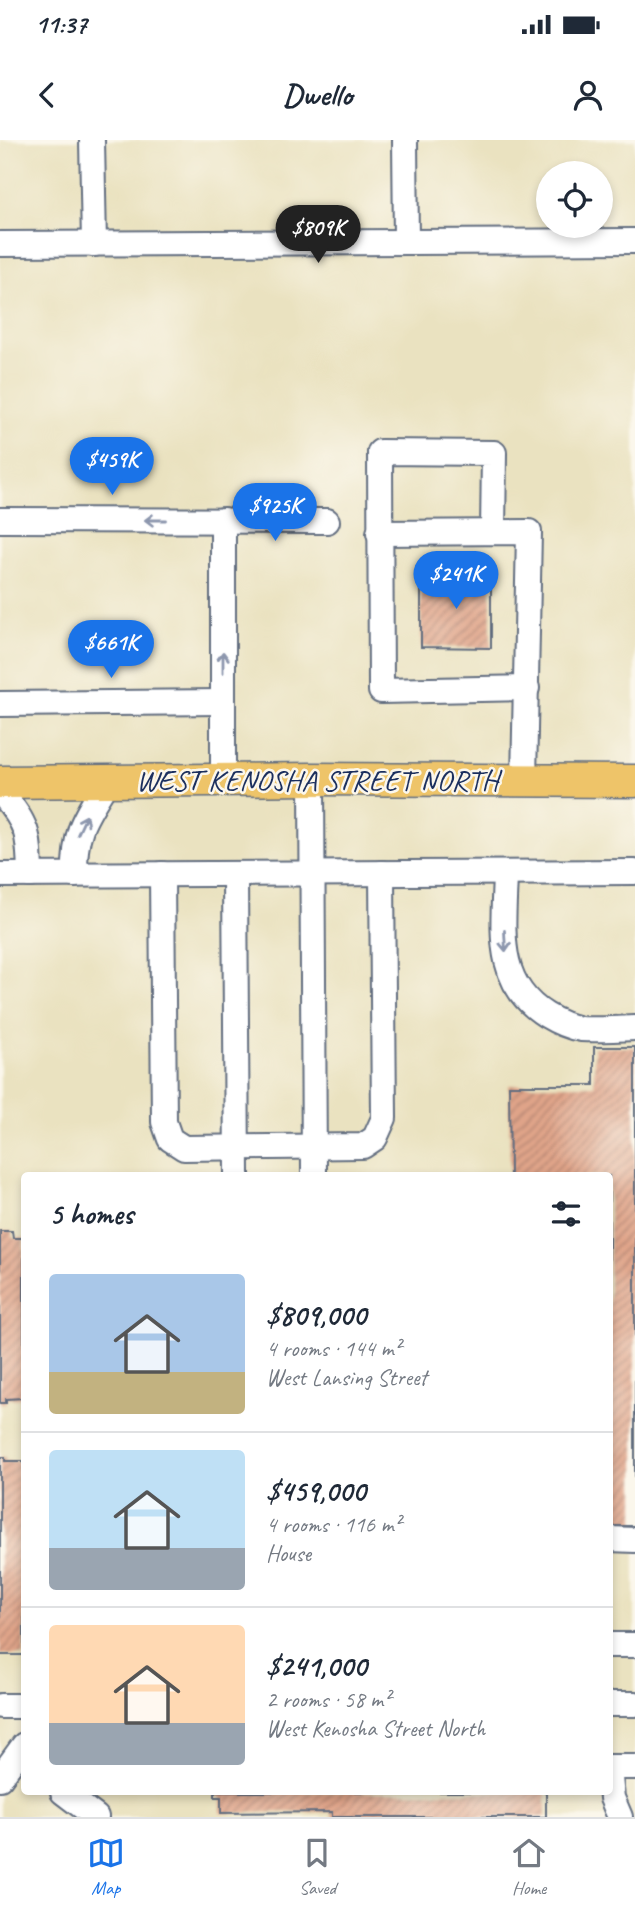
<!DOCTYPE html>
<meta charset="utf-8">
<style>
:root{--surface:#fff;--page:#f6f6f7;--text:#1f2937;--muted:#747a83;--line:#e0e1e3;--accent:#1a73e8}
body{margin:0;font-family:Caveat,sans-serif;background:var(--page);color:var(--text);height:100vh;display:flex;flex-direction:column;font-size:26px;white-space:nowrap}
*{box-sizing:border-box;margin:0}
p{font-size:23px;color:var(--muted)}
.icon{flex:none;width:38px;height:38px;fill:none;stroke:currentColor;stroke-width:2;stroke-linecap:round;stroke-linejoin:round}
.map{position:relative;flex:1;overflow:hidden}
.panel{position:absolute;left:21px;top:1032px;width:592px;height:623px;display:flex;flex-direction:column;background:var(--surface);border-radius:7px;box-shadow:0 4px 10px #0003}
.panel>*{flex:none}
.fabs{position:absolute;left:536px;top:21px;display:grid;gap:14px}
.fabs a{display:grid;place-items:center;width:77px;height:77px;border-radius:50%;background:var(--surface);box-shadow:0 4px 10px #0003;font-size:35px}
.price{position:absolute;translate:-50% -60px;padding:0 16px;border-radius:24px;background:var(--accent);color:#fff;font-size:23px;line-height:46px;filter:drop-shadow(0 2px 4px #0008)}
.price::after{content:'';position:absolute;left:50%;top:42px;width:21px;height:16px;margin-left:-10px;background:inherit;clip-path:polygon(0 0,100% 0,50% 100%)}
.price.on{background:#222;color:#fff}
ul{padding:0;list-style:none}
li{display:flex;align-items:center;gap:21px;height:175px;padding:0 28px}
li+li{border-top:2px solid var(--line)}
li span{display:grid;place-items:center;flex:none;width:196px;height:140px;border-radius:7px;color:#555}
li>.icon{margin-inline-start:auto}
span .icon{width:84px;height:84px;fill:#fffc;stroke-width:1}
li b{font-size:30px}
h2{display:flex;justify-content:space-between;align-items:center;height:84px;padding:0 28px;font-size:30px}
.status{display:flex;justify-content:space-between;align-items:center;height:49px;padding:0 35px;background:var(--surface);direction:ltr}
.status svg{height:19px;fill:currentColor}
header{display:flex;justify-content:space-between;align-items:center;height:91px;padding:0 28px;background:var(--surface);font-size:32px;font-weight:700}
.tab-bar{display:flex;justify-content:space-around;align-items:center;height:98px;border-top:2px solid var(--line);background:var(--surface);font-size:19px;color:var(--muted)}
.tab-bar a{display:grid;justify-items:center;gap:4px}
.tab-bar .on{color:var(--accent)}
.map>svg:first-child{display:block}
.building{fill:url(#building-hatch)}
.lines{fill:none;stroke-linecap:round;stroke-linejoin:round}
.minor-casing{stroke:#636e80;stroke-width:28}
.major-casing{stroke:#636e80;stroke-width:35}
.minor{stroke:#fff;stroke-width:24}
.major{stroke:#eec469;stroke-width:32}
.oneway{stroke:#8d97ae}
.labels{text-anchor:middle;stroke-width:5;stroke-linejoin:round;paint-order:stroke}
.street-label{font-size:30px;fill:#1b2f5e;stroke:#fbf7ec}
</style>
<div class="status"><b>11:37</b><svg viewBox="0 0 49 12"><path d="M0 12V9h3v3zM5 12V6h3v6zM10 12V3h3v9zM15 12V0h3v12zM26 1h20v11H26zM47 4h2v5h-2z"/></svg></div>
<header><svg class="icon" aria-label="back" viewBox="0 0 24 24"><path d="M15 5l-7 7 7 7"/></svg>Dwello<svg class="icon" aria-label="person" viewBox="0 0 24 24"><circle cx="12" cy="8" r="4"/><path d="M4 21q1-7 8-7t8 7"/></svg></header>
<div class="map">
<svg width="635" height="1677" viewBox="0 0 635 1677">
<defs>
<pattern id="building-hatch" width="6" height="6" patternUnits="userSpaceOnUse" patternTransform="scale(1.75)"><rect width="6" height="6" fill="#e0a489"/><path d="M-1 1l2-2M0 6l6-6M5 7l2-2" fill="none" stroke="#b58673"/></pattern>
</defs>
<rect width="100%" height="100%" fill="#fbf7ec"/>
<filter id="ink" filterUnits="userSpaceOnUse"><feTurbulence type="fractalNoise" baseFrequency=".0143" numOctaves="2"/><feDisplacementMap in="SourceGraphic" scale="14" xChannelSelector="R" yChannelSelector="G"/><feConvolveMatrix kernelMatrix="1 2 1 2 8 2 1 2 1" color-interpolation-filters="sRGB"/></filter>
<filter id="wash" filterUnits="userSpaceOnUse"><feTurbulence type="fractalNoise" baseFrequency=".00686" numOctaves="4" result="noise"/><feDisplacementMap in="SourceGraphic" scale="28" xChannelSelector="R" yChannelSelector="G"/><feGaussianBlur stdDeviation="1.57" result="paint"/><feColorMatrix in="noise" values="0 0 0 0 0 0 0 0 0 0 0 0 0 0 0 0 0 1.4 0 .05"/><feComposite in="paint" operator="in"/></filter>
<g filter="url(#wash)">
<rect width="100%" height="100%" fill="#eae2c0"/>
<g id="blocks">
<g class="building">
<polygon points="421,435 491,435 491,508 421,507"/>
<polygon points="594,907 635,907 635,1386 609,1386 609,1036 510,1036 509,945 594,945"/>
<polygon points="0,1091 12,1091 13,1098 24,1098 24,1258 6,1259 6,1263 0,1263"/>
<polygon points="0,1317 5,1317 5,1321 24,1321 24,1515 0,1515"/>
<polygon points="215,1652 546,1652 546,1677 332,1677 332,1672 221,1673 221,1657 215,1657"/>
</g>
</g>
</g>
<g filter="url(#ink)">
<use href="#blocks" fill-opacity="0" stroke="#636e80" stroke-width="2"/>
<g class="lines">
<g class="minor-casing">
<g id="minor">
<polyline points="92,0 94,104"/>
<polyline points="405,0 406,102"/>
<polyline points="0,104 635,101"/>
<polyline points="0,380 327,381"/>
<polyline points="223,380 223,640"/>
<polyline points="493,392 494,313 380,312 381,551 527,548"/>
<polyline points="379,393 529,392 524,640"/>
<polyline points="0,564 223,562"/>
<polyline points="312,639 314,1036"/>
<path d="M0 650C27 687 29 688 30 735"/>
<path d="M505 733C504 786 493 842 546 875 556 881 569 887 581 889 598 890 617 889 635 888"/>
<polyline points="162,734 164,982 170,999 184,1008 363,1006 375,998 384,978 382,733"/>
<polyline points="235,734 237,1036"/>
<polyline points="0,735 635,732"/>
<path d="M75 735C74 689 85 678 108 640"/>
<polyline points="609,1399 635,1400"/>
<polyline points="609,1505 635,1505"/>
<polyline points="609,1564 635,1564"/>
<polyline points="0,1566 24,1566"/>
<polyline points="609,1627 635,1627"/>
<polyline points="609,1628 612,1658 620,1677"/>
<polyline points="0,1638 24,1605"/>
<polyline points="63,1652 96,1677"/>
</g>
</g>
<g class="major-casing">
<polyline id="major" points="0,642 312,639 635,641"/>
</g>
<use href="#minor" class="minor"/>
<use href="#major" class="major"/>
</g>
<defs><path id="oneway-shaft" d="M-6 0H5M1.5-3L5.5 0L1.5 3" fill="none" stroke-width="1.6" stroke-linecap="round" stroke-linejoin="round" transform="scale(1.75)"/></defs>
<g class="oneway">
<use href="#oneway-shaft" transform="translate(155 380) rotate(-180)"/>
<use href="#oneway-shaft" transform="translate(223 522) rotate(-90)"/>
<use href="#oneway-shaft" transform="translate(82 685) rotate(-65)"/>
<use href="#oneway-shaft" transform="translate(505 801) rotate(87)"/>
</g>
</g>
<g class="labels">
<g class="street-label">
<text x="317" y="650">WEST KENOSHA STREET NORTH</text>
</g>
</g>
</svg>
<div class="fabs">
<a><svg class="icon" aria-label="locate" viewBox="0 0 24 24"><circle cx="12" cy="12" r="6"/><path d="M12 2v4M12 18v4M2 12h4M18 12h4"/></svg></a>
</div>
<b class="price on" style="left:318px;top:125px">$809K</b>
<b class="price" style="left:112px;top:357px">$459K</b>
<b class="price" style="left:275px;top:403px">$925K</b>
<b class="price" style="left:456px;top:471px">$241K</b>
<b class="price" style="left:111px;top:540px">$661K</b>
<section class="panel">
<h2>5 homes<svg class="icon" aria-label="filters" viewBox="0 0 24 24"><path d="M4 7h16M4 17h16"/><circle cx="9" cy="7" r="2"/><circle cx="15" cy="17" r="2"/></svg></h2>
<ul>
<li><span style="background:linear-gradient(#a9c7e8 70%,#c2b280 0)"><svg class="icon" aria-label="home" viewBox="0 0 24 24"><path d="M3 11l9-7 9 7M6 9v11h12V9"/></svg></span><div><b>$809,000</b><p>4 rooms · 144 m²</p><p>West Lansing Street</p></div></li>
<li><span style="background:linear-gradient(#bfe0f5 70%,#9aa5b1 0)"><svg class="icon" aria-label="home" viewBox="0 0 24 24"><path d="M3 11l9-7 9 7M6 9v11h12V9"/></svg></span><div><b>$459,000</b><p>4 rooms · 116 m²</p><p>House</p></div></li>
<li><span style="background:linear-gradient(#ffd9b3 70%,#9aa5b1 0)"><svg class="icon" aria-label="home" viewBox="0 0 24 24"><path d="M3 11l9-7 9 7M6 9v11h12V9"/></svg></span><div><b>$241,000</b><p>2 rooms · 58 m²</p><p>West Kenosha Street North</p></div></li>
</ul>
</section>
</div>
<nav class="tab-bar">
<a class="on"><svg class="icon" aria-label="map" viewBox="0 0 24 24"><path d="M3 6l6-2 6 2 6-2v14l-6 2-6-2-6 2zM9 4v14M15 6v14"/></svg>Map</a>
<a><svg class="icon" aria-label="saved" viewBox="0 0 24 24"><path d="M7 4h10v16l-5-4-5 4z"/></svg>Saved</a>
<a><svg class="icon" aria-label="home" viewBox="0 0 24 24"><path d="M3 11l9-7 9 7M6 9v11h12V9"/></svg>Home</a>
</nav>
